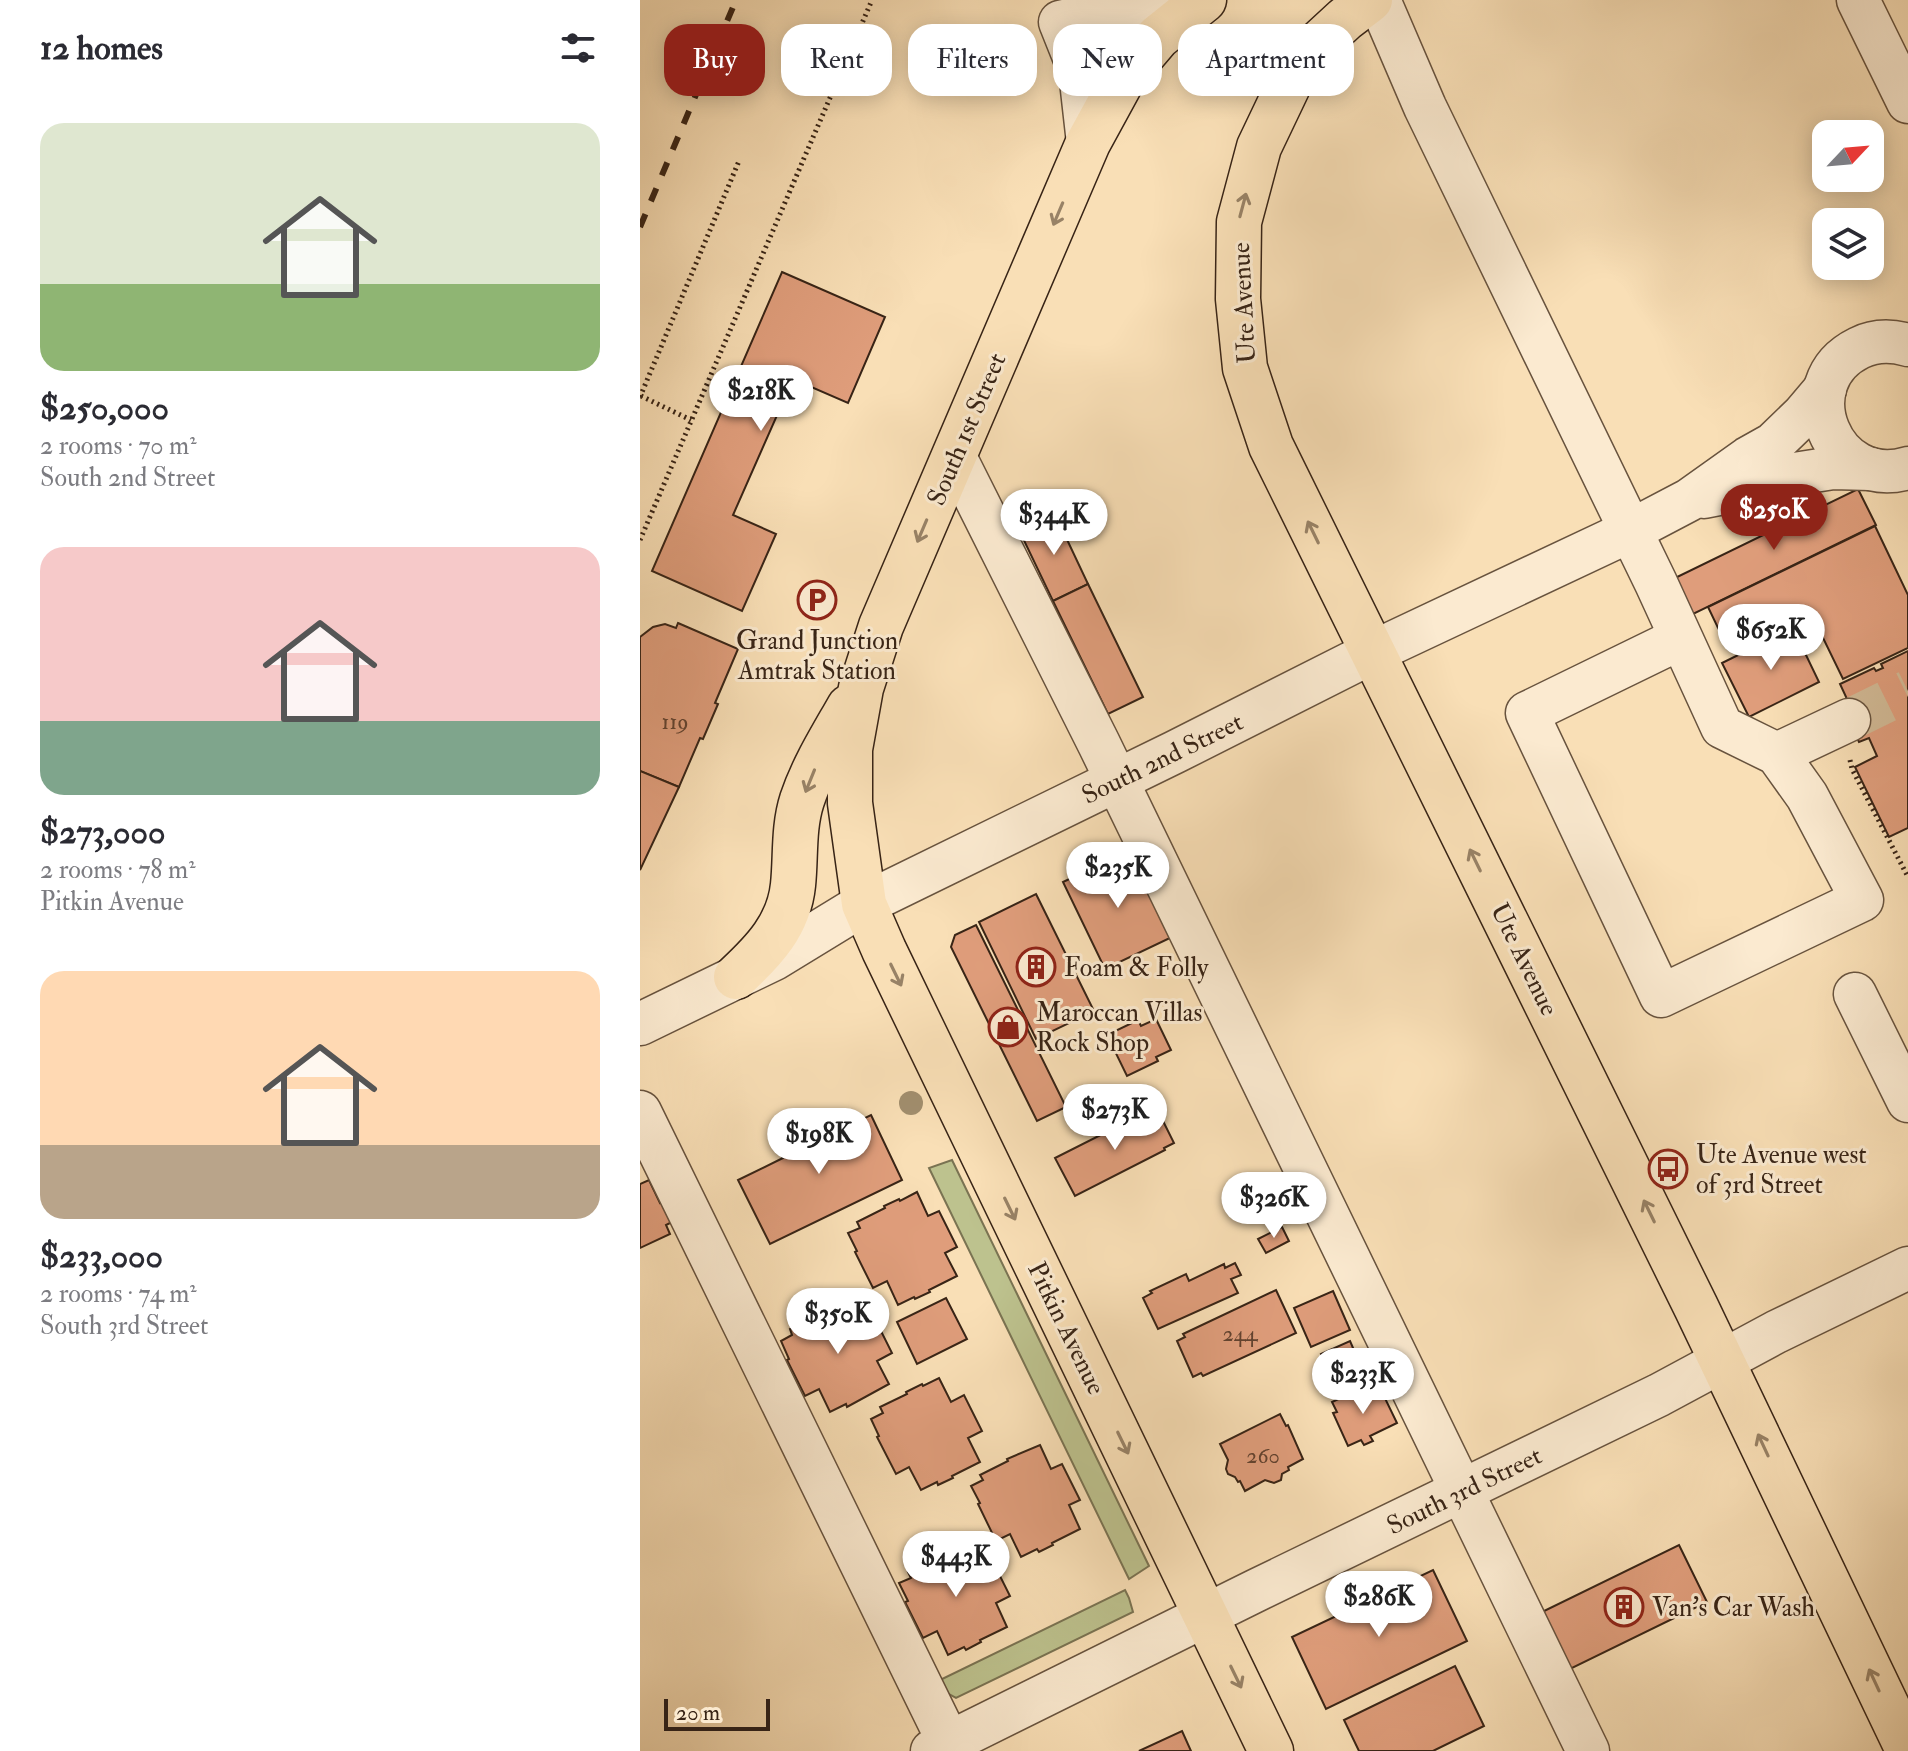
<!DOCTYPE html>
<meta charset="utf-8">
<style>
:root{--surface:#fff;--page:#f2f2f3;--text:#2b2b33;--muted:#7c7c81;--accent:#8f2418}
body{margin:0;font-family:"IM FELL Double Pica",serif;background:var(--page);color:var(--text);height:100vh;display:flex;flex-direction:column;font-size:30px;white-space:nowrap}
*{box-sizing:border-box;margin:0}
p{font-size:26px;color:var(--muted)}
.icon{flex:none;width:44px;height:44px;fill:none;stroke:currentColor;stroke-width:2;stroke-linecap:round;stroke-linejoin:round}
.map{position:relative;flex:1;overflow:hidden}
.drawer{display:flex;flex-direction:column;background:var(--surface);width:640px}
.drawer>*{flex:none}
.hud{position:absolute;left:24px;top:24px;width:760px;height:72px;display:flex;gap:16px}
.needle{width:52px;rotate:64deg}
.tools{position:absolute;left:1172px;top:120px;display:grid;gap:16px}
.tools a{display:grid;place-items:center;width:72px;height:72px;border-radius:16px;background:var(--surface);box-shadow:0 4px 20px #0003;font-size:40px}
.scale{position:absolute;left:24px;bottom:20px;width:106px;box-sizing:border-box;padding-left:8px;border:4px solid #382416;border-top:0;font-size:22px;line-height:28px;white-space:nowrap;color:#382416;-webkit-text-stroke:6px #fbead0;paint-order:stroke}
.price{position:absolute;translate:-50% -68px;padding:0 18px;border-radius:28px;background:#fff;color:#222;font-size:26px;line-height:52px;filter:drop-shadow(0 2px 4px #0008)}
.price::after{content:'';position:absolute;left:50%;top:48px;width:24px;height:18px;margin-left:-12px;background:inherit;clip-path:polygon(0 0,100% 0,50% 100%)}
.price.selected{background:var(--accent);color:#fff}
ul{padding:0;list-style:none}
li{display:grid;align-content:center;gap:16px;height:424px;padding:0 40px}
li span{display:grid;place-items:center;height:248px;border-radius:24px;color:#555}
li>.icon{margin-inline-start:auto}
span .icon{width:144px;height:144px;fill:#fffc;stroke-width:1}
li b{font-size:34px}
h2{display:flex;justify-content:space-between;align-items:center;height:96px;padding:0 40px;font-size:34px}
.tag{padding:0 28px;border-radius:24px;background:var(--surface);box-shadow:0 4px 20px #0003;font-size:28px;line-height:72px}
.tag.selected{background:var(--accent);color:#fff}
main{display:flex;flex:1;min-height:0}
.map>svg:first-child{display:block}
.green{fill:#bdc28e;stroke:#7a7352;stroke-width:2}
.building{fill:#df9d7b;stroke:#382416;stroke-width:2}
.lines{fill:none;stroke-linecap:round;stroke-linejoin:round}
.minor-tunnel{stroke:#d2ba96;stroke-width:42;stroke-dasharray:42 21;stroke-linecap:butt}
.minor-casing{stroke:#68533e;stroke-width:45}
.highway-casing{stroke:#382416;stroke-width:47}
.path{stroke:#382416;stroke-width:5;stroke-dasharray:2 4;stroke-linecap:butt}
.minor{stroke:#fbead0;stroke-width:42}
.highway{stroke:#f9dfb6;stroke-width:44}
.rail{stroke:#382416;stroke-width:6;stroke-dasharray:14 14;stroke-linecap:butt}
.tree{fill:#a18e6e}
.oneway{stroke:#988266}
.labels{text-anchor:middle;stroke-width:6;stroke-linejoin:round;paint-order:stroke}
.number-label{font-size:22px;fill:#62422f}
.street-label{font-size:26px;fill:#382416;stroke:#fbead0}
.poi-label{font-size:26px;fill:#382416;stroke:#fbead0;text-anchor:start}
</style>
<main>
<section class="drawer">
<h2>12 homes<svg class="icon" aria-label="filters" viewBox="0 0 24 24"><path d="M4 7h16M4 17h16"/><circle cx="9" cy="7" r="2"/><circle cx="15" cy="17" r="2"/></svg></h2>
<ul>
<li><span style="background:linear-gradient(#dfe7d0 65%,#8fb573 0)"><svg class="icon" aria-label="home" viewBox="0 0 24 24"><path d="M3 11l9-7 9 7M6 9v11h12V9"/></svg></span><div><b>$250,000</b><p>2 rooms · 70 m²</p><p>South 2nd Street</p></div></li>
<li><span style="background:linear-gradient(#f6c9c9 70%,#7fa58c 0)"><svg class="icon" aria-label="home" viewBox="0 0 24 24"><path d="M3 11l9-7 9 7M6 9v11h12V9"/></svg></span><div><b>$273,000</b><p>2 rooms · 78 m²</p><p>Pitkin Avenue</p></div></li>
<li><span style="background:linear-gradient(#ffd9b3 70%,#b9a48a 0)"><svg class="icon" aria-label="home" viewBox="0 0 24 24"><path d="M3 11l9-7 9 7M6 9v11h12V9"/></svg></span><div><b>$233,000</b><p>2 rooms · 74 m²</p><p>South 3rd Street</p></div></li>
</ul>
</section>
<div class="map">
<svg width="1268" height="1751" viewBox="0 0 1268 1751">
<rect width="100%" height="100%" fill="#f9dfb6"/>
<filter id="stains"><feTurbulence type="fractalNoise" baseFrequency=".0025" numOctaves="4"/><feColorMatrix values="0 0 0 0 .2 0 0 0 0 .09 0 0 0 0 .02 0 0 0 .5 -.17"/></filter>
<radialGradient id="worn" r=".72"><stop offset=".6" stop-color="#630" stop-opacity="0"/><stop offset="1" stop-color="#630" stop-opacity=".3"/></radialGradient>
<g class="green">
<polygon points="312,1160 509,1566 489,1579 289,1168"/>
<polygon points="485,1590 489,1598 493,1612 316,1698 303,1691 298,1681"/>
</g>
<g class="building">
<polygon points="142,272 245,317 208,403 153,379 93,515 136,534 102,611 12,571"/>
<polygon points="1218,489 1236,525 1051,615 1033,579"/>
<polygon points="414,512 448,584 413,601 379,530"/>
<polygon points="1235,526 1268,595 1268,648 1203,679 1168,607 1135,623 1126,607 1079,630 1068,607"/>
<polygon points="448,584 503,697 468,714 413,601"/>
<polygon points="38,623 98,649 75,703 78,704 63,739 60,738 39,787 0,771 0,637 13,627 25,624 36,628"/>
<polygon points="1153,628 1179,682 1109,717 1082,663"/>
<polygon points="1268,651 1268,828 1249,837 1215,767 1237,756 1229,738 1219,742 1200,702 1207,699 1200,684 1234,668 1236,671 1243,668 1241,664"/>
<polygon points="0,771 39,787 0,870"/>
<polygon points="490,850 532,937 465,969 423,882"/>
<polygon points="396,894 454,1011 396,1039 339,922"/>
<polygon points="336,925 426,1107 397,1121 311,947 315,935"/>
<polygon points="516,1019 531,1050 516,1057 518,1061 487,1076 467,1035 498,1020 501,1026"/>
<polygon points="517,1109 534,1143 524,1148 525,1150 435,1196 415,1158 506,1112 507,1114"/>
<polygon points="231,1115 262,1180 130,1244 98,1180 143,1158 134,1141 178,1120 186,1137"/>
<polygon points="9,1180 20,1203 26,1199 36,1220 26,1225 30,1234 0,1248 0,1184"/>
<polygon points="277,1192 288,1216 299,1211 317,1247 305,1253 317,1276 289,1290 290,1292 275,1299 274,1297 258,1305 247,1281 233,1288 215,1252 217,1251 208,1233 220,1228 217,1222 245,1208 244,1206 259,1199 260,1201"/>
<polygon points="642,1227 649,1241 626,1253 618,1239"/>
<polygon points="595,1263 601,1275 591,1279 598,1293 518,1329 503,1298 512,1293 510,1291 546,1274 549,1281 584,1264 585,1268"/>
<polygon points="636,1290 656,1333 563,1376 561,1373 553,1377 537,1341 545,1337 543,1334"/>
<polygon points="693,1291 710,1330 671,1347 654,1308"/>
<polygon points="306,1298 327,1339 277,1364 257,1322"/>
<polygon points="209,1300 221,1324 234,1317 252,1353 237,1361 249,1384 207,1407 206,1404 190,1412 179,1389 165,1396 147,1360 149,1359 141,1341 152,1335 150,1329 177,1316 176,1314"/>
<polygon points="710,1341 726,1378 698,1391 681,1354"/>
<polygon points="299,1378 311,1402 324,1395 342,1431 328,1438 340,1462 312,1476 313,1478 298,1485 297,1482 281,1490 269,1467 256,1474 237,1437 239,1436 231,1419 243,1413 240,1407 267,1394 266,1392 282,1384 283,1386"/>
<polygon points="722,1388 726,1397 741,1390 757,1423 730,1436 733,1441 724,1445 721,1440 708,1446 693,1413 697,1412 692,1402"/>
<polygon points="640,1414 646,1426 648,1425 663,1459 648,1467 649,1470 642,1474 641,1480 634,1483 625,1480 605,1491 600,1481 598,1482 595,1477 588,1474 586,1469 588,1460 580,1444"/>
<polygon points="400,1445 411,1469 422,1464 440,1500 429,1505 440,1529 412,1543 413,1545 399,1552 397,1549 381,1557 370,1534 356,1541 338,1504 340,1503 331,1486 343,1480 340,1475 368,1461 367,1459"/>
<polygon points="327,1543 339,1567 352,1560 370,1596 356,1603 367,1627 340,1640 341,1642 326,1650 324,1647 308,1655 297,1631 283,1638 265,1602 268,1601 259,1583 271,1578 268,1572 295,1558 294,1556"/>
<polygon points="1039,1545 1067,1602 930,1669 902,1612"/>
<polygon points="793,1570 827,1641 686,1709 652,1637"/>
<polygon points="815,1666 844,1726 793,1751 719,1751 704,1720"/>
<polygon points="542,1731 551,1751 499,1751"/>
</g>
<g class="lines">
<polyline class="minor-tunnel" points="1209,720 1268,691"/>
<g class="minor-casing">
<g id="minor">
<polyline points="739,0 785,107 1016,583 1082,727 1137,754 1167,796 1222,900 1021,996 887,713 1041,638"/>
<polyline points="1218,0 1268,102"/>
<polyline points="448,143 440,72 420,22 514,0"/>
<path d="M1268 345C1251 340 1235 340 1219 348 1148 383 1192 491 1268 468"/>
<polyline points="314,455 459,744 948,1751"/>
<polyline points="1064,497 1120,486 1148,475 1193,468 1231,469"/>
<polyline points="1137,754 1209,720"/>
<polyline points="1215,994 1268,1101"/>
<polyline points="0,1024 134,959 224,904 535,752 733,652 990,531 1049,500 1108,458 1133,444 1163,415 1185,389"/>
<polyline points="0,1112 313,1751"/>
<polyline points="292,1751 617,1590 1019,1395 1136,1332 1268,1268"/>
</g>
</g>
<g class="highway-casing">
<g id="highway">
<polyline points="564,0 518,37 484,77 448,143 241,626 221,688 210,749 210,803 224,904 244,950 631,1751"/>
<polyline points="730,0 705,19 679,43 650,82 619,147 599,222 598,299 605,368 631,446 1056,1307 1268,1750"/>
<path d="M96 977C124 951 149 925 153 885 156 857 153 828 162 800 173 767 192 737 209 707"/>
</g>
</g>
<g class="path">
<polyline points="1,396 51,420"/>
<polyline points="0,397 99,161"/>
<polyline points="0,540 232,0"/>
<polyline points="1210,760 1212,769 1268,877"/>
</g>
<use href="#minor" class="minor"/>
<use href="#highway" class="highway"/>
<polyline class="rail" points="0,227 96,0"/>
</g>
<circle class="tree" cx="271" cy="1103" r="12"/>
<defs><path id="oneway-shaft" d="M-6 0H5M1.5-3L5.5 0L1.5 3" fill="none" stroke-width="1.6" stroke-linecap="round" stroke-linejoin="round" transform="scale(2)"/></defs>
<g class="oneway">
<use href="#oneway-shaft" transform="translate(603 205) rotate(-75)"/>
<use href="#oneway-shaft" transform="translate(418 214) rotate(113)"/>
<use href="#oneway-shaft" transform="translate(282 531) rotate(113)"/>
<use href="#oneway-shaft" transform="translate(673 532) rotate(-116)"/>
<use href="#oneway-shaft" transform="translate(170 781) rotate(112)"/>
<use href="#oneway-shaft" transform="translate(835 860) rotate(-116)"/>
<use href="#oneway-shaft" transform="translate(256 975) rotate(64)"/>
<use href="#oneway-shaft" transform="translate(370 1209) rotate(64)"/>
<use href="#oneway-shaft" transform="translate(1009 1211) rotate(-116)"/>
<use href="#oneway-shaft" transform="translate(483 1443) rotate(64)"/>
<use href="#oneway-shaft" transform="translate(1123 1445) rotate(-115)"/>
<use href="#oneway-shaft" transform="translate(596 1677) rotate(64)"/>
<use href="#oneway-shaft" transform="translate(1234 1680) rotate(-115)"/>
</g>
<defs>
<g id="parking-ring" transform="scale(2)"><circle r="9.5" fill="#fbead0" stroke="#8f2418" stroke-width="1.5"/><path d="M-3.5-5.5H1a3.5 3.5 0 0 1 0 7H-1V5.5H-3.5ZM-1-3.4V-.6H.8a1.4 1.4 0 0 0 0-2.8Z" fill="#8f2418"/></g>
<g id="building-ring" transform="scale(2)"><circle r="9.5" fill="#fbead0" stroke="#8f2418" stroke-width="1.5"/><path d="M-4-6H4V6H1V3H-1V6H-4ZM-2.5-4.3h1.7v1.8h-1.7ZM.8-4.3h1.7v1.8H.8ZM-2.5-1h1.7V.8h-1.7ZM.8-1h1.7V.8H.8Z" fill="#8f2418"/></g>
<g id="shop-ring" transform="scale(2)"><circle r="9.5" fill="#fbead0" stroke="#8f2418" stroke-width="1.5"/><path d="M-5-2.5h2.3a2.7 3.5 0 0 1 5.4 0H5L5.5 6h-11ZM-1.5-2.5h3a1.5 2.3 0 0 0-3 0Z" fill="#8f2418"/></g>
<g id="bus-ring" transform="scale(2)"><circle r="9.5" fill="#fbead0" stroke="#8f2418" stroke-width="1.5"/><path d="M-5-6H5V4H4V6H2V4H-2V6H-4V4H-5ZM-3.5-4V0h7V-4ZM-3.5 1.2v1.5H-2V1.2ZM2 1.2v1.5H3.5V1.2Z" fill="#8f2418"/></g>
</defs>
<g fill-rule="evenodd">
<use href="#parking-ring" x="177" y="600"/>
<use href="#building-ring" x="396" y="967"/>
<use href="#shop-ring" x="368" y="1027"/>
<use href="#bus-ring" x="1028" y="1169"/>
<use href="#building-ring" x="984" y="1607"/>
</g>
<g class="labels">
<g class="number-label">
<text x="35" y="729">119</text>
<text x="600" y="1341">244</text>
<text x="623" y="1463">260</text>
</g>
<g class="street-label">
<text transform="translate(603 303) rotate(-93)" y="9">Ute Avenue</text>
<text transform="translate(326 429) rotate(-67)" y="9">South 1st Street</text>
<text transform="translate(522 758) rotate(-26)" y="9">South 2nd Street</text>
<text transform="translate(885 959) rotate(64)" y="9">Ute Avenue</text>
<text transform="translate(427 1328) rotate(64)" y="9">Pitkin Avenue</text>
<text transform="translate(824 1490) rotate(-26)" y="9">South 3rd Street</text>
</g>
<g class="poi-label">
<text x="177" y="649" text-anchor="middle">Grand Junction<tspan x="177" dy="30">Amtrak Station</tspan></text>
<text x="424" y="976">Foam &amp; Folly</text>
<text x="396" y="1021">Maroccan Villas<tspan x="396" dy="30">Rock Shop</tspan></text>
<text x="1056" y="1163">Ute Avenue west<tspan x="1056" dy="30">of 3rd Street</tspan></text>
<text x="1012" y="1616">Van's Car Wash</text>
</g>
</g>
<rect width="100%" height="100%" filter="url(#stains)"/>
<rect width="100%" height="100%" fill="url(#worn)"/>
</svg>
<div class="tools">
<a><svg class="needle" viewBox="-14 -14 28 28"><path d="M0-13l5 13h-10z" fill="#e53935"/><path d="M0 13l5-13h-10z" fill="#7c7c81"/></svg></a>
<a><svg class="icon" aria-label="layers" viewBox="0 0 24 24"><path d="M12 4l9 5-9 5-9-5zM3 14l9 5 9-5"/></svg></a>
</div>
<div class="scale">20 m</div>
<b class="price" style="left:121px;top:433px">$218K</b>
<b class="price selected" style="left:1134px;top:552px">$250K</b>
<b class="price" style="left:414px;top:557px">$344K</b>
<b class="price" style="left:1131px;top:672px">$652K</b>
<b class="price" style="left:478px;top:910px">$235K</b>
<b class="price" style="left:475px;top:1152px">$273K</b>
<b class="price" style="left:179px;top:1176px">$198K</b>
<b class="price" style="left:634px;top:1240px">$326K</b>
<b class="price" style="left:198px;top:1356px">$350K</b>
<b class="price" style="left:723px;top:1416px">$233K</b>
<b class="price" style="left:316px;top:1599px">$443K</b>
<b class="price" style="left:739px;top:1639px">$286K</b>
<div class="hud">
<a class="tag selected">Buy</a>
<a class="tag">Rent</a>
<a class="tag">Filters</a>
<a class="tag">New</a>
<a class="tag">Apartment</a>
</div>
</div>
</main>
